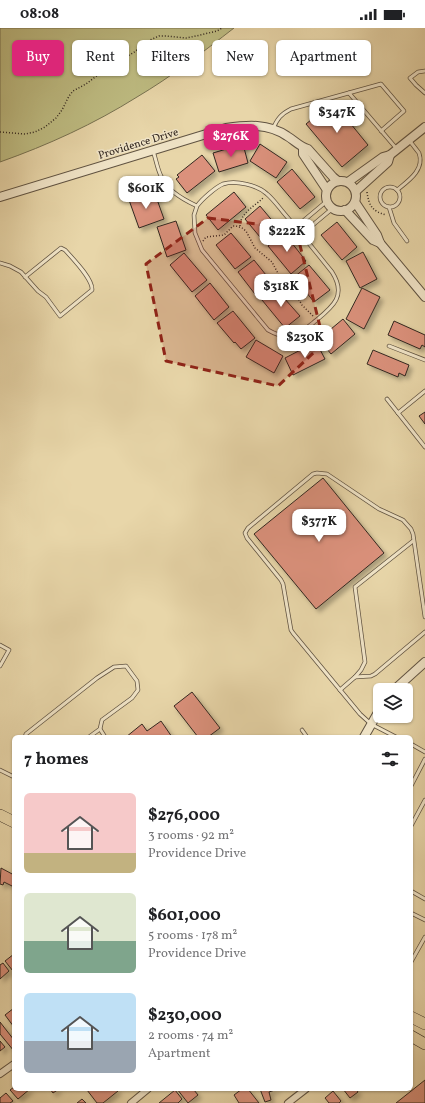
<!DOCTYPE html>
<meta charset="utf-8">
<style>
:root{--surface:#fff;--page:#f2f2f2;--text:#202124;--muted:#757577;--accent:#db2777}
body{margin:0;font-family:Vollkorn,serif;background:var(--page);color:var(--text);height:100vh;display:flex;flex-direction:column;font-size:15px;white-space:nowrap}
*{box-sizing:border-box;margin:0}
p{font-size:13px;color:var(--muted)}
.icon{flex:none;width:22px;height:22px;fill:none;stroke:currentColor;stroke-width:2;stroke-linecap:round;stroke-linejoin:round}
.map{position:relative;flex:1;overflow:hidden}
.drawer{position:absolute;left:12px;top:707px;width:401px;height:356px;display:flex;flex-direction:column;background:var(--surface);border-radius:6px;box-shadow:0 1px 3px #0004}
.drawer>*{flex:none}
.banner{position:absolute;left:12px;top:12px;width:401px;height:36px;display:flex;gap:8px}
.fabs{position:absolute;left:373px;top:655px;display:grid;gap:8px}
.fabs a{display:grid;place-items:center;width:40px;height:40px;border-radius:6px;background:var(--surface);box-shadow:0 1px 3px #0004;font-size:20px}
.price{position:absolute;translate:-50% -34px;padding:0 9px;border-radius:8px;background:#fff;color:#222;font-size:13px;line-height:26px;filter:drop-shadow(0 1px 2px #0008)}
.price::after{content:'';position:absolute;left:50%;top:24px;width:12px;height:9px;margin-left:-6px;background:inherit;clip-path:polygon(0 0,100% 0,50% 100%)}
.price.current{background:var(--accent);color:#fff}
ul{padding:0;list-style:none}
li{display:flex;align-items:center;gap:12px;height:100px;padding:0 12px}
li span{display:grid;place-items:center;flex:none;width:112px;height:80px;border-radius:6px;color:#555}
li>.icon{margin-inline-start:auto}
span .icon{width:48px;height:48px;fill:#fffc;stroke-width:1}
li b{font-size:17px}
h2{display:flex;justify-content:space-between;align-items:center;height:48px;padding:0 12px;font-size:17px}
.chip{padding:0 14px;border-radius:6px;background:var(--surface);box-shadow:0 1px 3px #0004;font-size:14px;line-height:36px}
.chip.current{background:var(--accent);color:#fff}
.status{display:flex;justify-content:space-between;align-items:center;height:28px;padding:0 20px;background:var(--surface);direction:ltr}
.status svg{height:11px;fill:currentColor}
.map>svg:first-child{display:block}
.green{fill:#bebc82;stroke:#787251}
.building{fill:#db917b;stroke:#322720;filter:url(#shadow)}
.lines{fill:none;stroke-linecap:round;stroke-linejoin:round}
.service-casing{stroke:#605342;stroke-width:4.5}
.minor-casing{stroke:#605342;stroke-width:8}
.tertiary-casing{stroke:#605342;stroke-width:10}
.trunk-casing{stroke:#322720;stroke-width:12}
.path{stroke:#322720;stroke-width:1.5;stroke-dasharray:1 2;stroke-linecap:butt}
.service{stroke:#f0e4c7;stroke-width:3}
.minor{stroke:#f0e4c7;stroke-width:6}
.tertiary{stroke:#f0e4c7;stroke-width:8}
.trunk{stroke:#e8d6a9;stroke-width:11}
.marked{fill:#8f2418;fill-opacity:0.2;stroke:#8f2418;stroke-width:3;stroke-dasharray:8 5;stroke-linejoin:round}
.labels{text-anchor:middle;stroke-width:3;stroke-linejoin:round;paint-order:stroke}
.street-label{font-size:11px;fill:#322720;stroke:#f0e4c7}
</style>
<div class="status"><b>08:08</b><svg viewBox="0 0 49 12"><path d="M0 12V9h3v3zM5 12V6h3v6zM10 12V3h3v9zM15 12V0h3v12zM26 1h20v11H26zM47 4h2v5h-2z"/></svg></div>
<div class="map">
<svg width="425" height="1075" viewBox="0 0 425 1075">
<defs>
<filter id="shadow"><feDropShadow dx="3.5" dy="3.5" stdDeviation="2" flood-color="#0004"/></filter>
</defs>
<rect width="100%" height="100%" fill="#e8d6a9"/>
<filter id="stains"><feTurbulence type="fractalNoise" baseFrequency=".005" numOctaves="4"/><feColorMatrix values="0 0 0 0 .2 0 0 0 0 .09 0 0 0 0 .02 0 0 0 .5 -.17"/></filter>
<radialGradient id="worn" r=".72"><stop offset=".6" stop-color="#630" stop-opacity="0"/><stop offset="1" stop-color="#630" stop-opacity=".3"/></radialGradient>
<path class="green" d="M0 0H234C203 24 171 49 137 69 94 96 48 117 0 134Z"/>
<g class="building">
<polygon points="333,74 368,117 342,139 306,96"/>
<polygon points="243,116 248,135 219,144 213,125"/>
<polygon points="260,116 287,134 276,150 250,133"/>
<polygon points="202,127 215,143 187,165 176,151 179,149 177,147"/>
<polygon points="292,141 315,169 300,181 277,154"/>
<polygon points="154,163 164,191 139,200 129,172"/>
<polygon points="234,164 246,179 218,202 206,187"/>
<polygon points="260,178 280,202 265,215 245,191"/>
<polygon points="176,193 186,222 167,229 157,199"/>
<polygon points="337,194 357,219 342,232 321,207"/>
<polygon points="231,205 251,229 235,241 216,217"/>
<polygon points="284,205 306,233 291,246 268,218"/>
<polygon points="363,224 377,251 360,260 346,233"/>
<polygon points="184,225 207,252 192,264 170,237"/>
<polygon points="254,232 274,257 258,270 238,244"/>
<polygon points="309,237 330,262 314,274 294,249"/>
<polygon points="210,255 229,279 214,292 195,268"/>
<polygon points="362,260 380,269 364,301 346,291"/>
<polygon points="276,261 300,288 285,300 262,272"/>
<polygon points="233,283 255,310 241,321 235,314 234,315 217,295"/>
<polygon points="343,291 355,306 331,326 319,311"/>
<polygon points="394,293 425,307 425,319 422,317 420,321 388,307"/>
<polygon points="256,312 283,328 274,345 246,329"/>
<polygon points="316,314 325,331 293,347 285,330"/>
<polygon points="373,322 409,337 405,348 399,345 398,349 367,336"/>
<polygon points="425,384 425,396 419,388"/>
<polygon points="323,450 384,525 316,581 254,506"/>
<polygon points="192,664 220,700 208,709 198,709 174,678"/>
<polygon points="161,693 172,709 126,709 142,696 147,703"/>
<polygon points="1,840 14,847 14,859 4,854 3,857 0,856"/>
<polygon points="14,926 14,942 13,943 5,933"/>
<polygon points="3,935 9,943 0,951 0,937"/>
<polygon points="14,980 14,999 5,987"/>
<polygon points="0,994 14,1012 14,1023 0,1006"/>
<polygon points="0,1013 5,1019 0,1023"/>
<polygon points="425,1052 425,1075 396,1075"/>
<polygon points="14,1059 14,1061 30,1061 18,1071 10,1062"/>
<polygon points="50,1061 59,1061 53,1065"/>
<polygon points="88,1061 117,1061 118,1063 103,1075 97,1075 87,1062"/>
<polygon points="177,1061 195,1061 194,1062 198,1067 188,1075"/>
<polygon points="242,1061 248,1061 259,1075 239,1075 234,1067"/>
<polygon points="260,1061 278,1061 269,1064 271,1072 265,1074"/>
<polygon points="343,1061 356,1061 358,1064 350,1070"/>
<polygon points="175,1062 182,1071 178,1075 159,1075"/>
<polygon points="333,1063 341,1073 339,1075 329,1075 325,1070"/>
<polygon points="6,1065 13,1073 10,1075 0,1075 0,1070"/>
<polygon points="82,1071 86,1075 77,1075"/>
</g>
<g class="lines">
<g class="service-casing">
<g id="service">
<polyline points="425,43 418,44 410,50 416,57 425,65"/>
<polyline points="349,65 396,120"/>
<path d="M273 101C277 91 281 86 291 81L381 56 404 83 381 103"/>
<path d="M153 123C156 131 157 140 161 148 166 162 184 172 197 178 202 171 216 159 223 156 236 152 257 157 267 166 273 171 278 178 283 184 300 204 316 224 332 244 348 269 331 280 313 295 306 300 300 307 292 308 283 310 275 306 268 302L202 222 195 205 194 187 197 178"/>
<circle cx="390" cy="169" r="10"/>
<path d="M397 162C408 153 425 142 419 125 416 121 412 116 409 112"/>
<polyline points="389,179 394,195 407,213"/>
<polyline points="296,199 327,173"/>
<polyline points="302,206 333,180"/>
<path d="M0 235 10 238 21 244 38 263 46 269 60 288 92 262C93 251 73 231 65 222L61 220 25 249"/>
<polyline points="389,318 425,332"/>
<polyline points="387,371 425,419"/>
<polyline points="398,385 425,363"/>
<polyline points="0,617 9,622 0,638"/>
<polyline points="355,649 361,642 365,634 355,559 413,513"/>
<polyline points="340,662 355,649 371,648 375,646 425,604"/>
<polyline points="100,701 105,709"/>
<polyline points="302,702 307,709"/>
<polyline points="25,709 26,706 97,650 114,639 126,638 137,653 138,662 132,670 102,692 100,701 89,709"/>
<polyline points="396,709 371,696 360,686 293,605 291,602 283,556 281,552 247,510 245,505 248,500 313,446 317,445 327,446 379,481 403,492 411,501 413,506 425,589"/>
<polyline points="411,716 425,724"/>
<polyline points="0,742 14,749"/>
<polyline points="411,758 425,731"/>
<polyline points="411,798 425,772"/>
<polyline points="411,863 425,871"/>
<polyline points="411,885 425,892"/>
<polyline points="411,934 425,909"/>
</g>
</g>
<g class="minor-casing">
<g id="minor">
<polyline points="0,1046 14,1036"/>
<polyline points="131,1075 148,1061"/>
<polyline points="288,1075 306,1061"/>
</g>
</g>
<g class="tertiary-casing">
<g id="tertiary">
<polyline points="303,120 303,126 327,162"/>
<circle cx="341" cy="168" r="15"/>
<polyline points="348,154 383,129 390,127 425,99"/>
<polyline points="356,163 388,134 390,127"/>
<path d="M0 169 226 100C247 97 268 95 287 108 294 112 300 119 308 121L333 149 338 153"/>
<polyline points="355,174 377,207 380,215 425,269"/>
<polyline points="345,182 373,212 380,215"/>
<polyline points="394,662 425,634"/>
<polyline points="364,709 380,681"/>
</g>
</g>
<g class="trunk-casing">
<g id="trunk">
<polyline points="0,787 14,794"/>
<polyline points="411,989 425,996"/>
<polyline points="411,1008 425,1016"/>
</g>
</g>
<g class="path">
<polyline points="0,104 25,106 35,104 45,99 56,90 62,82 69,68 73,63 86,56 111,37 133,25 150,12 159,8 166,8 186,10 196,8 217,3 222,0"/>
<path d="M367 164C369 178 372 183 386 187"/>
<path d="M240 198C240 185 255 178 263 170"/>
<polyline points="203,213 206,209 224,207 233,198 236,198 242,200 246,203 255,220 272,234 282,253 295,265 302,277 313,288"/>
<polyline points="411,975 413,975"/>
</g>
<use href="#service" class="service"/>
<use href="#minor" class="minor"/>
<use href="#tertiary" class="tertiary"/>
<use href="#trunk" class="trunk"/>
</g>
<path class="marked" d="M208 190 296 201 324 315 278 358 166 333 146 236Z"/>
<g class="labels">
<g class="street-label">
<text transform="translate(138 115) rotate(-17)" y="4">Providence Drive</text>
</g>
</g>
<rect width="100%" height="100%" filter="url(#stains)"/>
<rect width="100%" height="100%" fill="url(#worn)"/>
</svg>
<div class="fabs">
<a><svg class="icon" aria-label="layers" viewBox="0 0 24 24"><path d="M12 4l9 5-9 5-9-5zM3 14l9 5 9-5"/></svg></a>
</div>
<b class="price" style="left:337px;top:106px">$347K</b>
<b class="price current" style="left:231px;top:130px">$276K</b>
<b class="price" style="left:146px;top:182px">$601K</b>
<b class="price" style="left:287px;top:225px">$222K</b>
<b class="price" style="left:281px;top:280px">$318K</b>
<b class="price" style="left:305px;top:331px">$230K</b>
<b class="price" style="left:319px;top:515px">$377K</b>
<div class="banner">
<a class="chip current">Buy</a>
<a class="chip">Rent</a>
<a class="chip">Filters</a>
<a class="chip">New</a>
<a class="chip">Apartment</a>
</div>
<section class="drawer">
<h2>7 homes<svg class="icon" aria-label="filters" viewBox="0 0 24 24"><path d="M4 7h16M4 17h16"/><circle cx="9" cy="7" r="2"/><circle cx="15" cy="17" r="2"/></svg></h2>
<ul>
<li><span style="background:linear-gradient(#f6c9c9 75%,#c2b280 0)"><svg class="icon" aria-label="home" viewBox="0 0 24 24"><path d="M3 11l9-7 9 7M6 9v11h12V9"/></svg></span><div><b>$276,000</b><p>3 rooms · 92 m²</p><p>Providence Drive</p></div></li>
<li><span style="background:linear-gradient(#dfe7d0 60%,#7fa58c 0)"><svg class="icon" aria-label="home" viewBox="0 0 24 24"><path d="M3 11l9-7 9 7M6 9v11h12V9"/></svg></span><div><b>$601,000</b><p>5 rooms · 178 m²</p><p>Providence Drive</p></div></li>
<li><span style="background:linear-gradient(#bfe0f5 60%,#9aa5b1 0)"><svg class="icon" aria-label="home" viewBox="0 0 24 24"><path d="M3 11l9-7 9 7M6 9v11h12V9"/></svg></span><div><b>$230,000</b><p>2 rooms · 74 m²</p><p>Apartment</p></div></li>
</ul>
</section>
</div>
